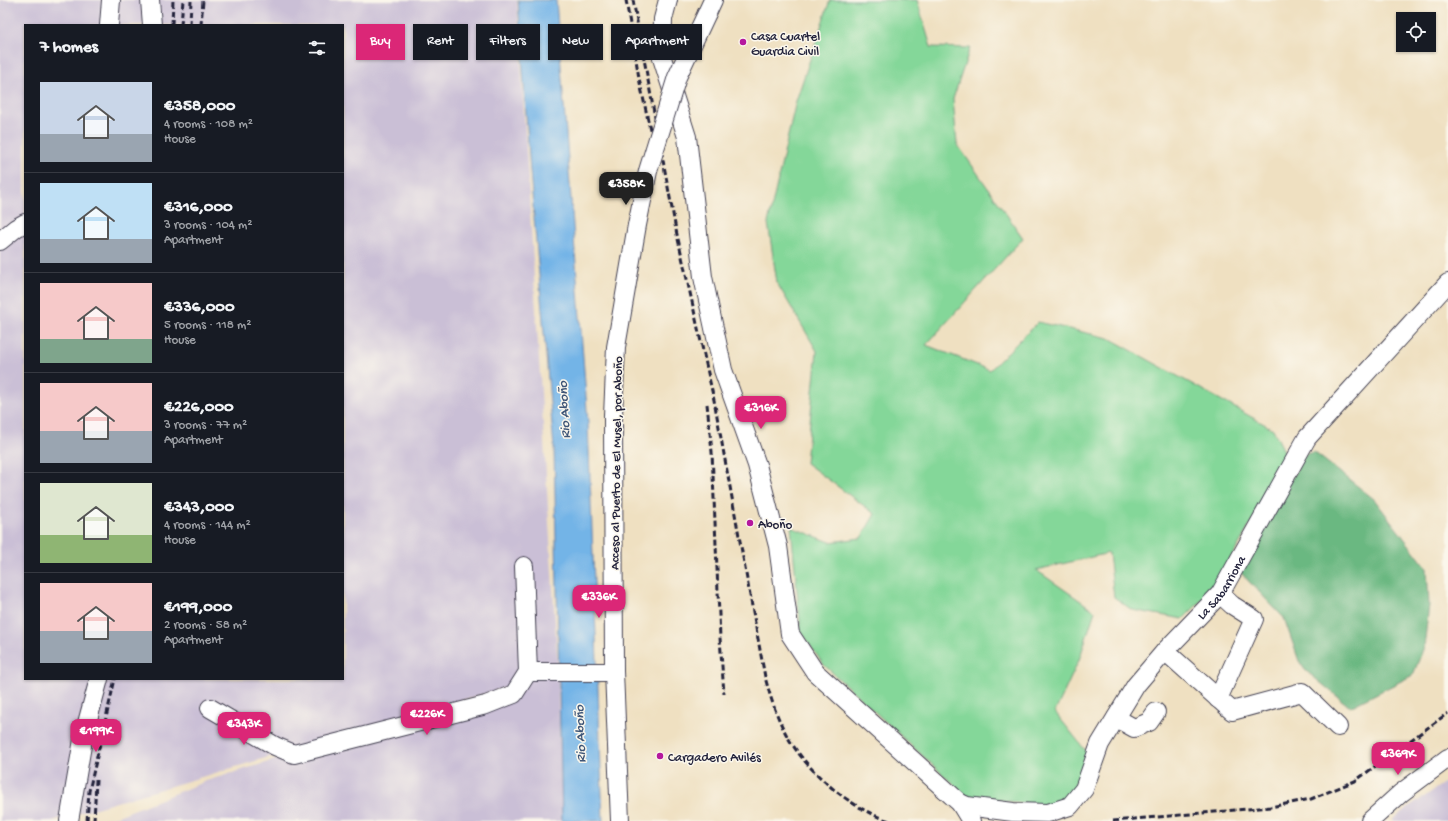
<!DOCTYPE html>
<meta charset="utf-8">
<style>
:root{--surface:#171b24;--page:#242831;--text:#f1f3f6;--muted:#9ea1a6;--line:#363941;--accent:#db2777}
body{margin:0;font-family:"Gochi Hand",sans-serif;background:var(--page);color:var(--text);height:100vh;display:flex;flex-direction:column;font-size:15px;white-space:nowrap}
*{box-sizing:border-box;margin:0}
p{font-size:13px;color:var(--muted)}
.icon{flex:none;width:22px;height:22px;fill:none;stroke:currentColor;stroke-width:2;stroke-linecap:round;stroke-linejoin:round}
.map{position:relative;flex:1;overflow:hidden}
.sheet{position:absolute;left:24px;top:24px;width:320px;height:656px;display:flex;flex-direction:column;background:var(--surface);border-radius:0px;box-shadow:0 1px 3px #0004}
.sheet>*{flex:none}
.banner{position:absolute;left:356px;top:24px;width:380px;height:36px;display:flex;gap:8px}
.tools{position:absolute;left:1396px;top:12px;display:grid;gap:8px}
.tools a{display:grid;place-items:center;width:40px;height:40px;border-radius:0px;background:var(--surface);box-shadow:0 1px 3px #0004;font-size:20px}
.price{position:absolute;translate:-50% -34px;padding:0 9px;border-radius:8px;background:var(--accent);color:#fff;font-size:13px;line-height:26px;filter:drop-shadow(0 1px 2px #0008)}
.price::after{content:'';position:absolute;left:50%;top:24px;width:12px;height:9px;margin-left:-6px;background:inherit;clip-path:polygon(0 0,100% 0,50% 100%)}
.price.current{background:#222;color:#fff}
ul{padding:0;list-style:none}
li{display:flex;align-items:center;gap:12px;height:100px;padding:0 16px}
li+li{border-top:1px solid var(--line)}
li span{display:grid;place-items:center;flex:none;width:112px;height:80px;border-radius:0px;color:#555}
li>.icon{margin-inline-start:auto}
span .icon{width:48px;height:48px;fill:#fffc;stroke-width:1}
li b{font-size:17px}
h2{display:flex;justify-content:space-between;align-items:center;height:48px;padding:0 16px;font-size:17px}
.pill{padding:0 14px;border-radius:0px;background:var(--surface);box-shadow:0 1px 3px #0004;font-size:14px;line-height:36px}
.pill.current{background:var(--accent);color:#fff}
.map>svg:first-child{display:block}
.industrial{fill:#cabfd6;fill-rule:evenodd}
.green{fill:#84d799;stroke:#537c6a}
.forest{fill:#6bb881;stroke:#466d5e}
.water{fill:#73b4e7;stroke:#4a6b91}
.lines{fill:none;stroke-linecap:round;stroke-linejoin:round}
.minor-casing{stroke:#413e4f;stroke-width:20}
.minor{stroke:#fff;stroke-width:18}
.rail{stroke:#22223b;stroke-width:3;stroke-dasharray:6 3;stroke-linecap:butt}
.minor-bridge-casing{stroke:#413e4f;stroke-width:20;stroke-linecap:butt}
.minor-bridge{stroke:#fff;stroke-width:18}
.poi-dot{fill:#b5179e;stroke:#fbf7ec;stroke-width:1.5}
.labels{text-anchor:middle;stroke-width:3;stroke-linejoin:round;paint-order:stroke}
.poi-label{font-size:13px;fill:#22223b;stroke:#fbf7ec;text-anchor:start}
.street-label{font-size:13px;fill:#22223b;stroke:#fbf7ec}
.water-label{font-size:14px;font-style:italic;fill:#3e5577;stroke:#fbf7ec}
</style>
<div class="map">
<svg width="1448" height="821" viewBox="0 0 1448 821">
<rect width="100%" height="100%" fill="#fbf7ec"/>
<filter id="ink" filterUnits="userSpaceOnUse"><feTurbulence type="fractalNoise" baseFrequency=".025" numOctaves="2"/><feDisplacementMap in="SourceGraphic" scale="8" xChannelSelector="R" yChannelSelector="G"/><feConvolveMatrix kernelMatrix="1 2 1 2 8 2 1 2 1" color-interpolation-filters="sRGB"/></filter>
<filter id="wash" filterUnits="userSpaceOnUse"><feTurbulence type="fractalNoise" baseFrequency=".012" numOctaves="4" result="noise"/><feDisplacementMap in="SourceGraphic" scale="16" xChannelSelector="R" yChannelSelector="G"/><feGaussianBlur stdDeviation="0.9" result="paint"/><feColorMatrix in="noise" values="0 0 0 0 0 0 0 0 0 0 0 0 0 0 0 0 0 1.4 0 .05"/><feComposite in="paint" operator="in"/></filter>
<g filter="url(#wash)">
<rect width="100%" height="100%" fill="#efe0c1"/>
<g class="industrial">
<path d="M0 0H517L557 654 562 821H105L104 819 118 816 206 781 294 754 486 705 521 683 52 821H0ZM25 25H343V679H25Z"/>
<polygon points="1448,780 1448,821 1392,821 1393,819"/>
</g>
<polygon class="green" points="830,0 917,0 931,47 970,48 953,99 957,144 1023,238 926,345 990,370 1038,322 1109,338 1273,429 1288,459 1214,588 1183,619 1132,610 1114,597 1109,553 1036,570 1095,611 1079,660 1055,712 1089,755 1079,786 1065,802 1048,806 966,796 823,664 801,632 791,527 830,542 861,538 875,514 806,463 817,351 777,283 768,223 796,101"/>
<polygon class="forest" points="1314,452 1374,499 1427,568 1429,605 1424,647 1413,675 1350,707 1305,670 1299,661 1284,618 1239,571 1305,454"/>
<polygon class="water" points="518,0 556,0 588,423 603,821 562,821 554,448 530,171"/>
</g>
<g filter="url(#ink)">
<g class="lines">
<g class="minor-casing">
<g id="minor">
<polyline points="150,0 152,25"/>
<polyline points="668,0 663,19 662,58 687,137 703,277 723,370 757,465 778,546 790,634 815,672 960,803 971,821"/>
<polyline points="707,13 713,0"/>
<polyline points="109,25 111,0"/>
<polyline points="0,241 16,228 25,223"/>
<polyline points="613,416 614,671 620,821"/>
<polyline points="1165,651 1232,711 1302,692 1338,727"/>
<polyline points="528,672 605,672 614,671"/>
<polyline points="1218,699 1254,619 1232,605 1220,594"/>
<polyline points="210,708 275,746 294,754 486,705 514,694 528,672 524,566"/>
<polyline points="1116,718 1134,728 1149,722 1156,712"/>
<path id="s1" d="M960 803 967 806 1013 812 1048 813 1070 806 1084 789 1100 744 1136 685 1165 651 1220 594 1307 438 1448 283"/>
<polyline points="69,821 84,734 99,679"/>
<polyline points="1370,821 1401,793 1448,758"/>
</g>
</g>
<use href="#minor" class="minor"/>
<g class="rail">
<polyline points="626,0 639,78 658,167"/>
<path d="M633 0 676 230 714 400 765 677C770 696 776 715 785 732 804 769 850 809 890 821"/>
<polyline points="172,25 173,0"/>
<polyline points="181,25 183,0"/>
<polyline points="190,25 191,0"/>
<polyline points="201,25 203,0"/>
<polyline points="707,404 712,452 720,638 724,694"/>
<polyline points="87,821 89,791 115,679"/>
<polyline points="94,821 96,780"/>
<polyline points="1113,821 1270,807 1311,799 1355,781 1448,713"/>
</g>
<g class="minor-bridge-casing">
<polyline id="minor-bridge" points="613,416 616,347 637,225 648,171 677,77 707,13"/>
</g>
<use href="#minor-bridge" class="minor-bridge"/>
</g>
</g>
<g class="poi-dot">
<circle cx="743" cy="42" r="4"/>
<circle cx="750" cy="523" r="4"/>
<circle cx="660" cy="756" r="4"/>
</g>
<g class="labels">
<g class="poi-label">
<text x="751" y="40">Casa Cuartel<tspan x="751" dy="15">Guardia Civil</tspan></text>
<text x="758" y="528">Aboño</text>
<text x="668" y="761">Cargadero Avilés</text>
</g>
<g class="street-label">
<text transform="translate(615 463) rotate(-89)" y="5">Acceso al Puerto de El Musel, por Aboño</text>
<text dy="5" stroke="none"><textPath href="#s1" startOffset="381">La Sabarriona</textPath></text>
</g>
<g class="water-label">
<text transform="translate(563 410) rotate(-93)" y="5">Rio Aboño</text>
<text transform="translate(579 734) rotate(-92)" y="5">Rio Aboño</text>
</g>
</g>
</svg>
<div class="tools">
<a><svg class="icon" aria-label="locate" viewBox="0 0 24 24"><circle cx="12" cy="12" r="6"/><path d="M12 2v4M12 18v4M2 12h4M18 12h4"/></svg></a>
</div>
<b class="price current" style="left:626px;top:206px">€358K</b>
<b class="price" style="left:761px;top:430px">€316K</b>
<b class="price" style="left:599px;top:619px">€336K</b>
<b class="price" style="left:427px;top:736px">€226K</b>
<b class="price" style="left:244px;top:746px">€343K</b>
<b class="price" style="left:96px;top:753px">€199K</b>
<b class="price" style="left:1398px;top:776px">€369K</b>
<div class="banner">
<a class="pill current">Buy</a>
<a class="pill">Rent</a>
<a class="pill">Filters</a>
<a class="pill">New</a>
<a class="pill">Apartment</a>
</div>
<section class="sheet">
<h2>7 homes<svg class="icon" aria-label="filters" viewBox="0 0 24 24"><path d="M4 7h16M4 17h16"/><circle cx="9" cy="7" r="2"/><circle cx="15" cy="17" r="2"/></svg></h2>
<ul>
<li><span style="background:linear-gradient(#c9d6e8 65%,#9aa5b1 0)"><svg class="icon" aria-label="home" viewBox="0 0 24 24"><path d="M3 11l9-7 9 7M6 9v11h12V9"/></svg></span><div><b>€358,000</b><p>4 rooms · 108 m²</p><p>House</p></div></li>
<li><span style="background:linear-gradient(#bfe0f5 70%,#9aa5b1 0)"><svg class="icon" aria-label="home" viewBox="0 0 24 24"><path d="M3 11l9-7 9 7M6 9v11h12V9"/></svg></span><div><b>€316,000</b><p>3 rooms · 104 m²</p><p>Apartment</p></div></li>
<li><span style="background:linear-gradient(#f6c9c9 70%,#7fa58c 0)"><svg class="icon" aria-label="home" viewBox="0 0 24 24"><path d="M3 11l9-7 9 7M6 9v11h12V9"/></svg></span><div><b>€336,000</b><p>5 rooms · 118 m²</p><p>House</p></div></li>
<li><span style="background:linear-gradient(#f6c9c9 60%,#9aa5b1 0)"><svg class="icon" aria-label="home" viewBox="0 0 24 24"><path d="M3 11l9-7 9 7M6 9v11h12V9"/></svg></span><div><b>€226,000</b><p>3 rooms · 77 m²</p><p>Apartment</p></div></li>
<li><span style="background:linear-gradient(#dfe7d0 65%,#8fb573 0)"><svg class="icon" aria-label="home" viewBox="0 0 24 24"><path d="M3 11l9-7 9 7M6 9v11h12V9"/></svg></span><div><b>€343,000</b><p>4 rooms · 144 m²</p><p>House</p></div></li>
<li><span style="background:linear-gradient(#f6c9c9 60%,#9aa5b1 0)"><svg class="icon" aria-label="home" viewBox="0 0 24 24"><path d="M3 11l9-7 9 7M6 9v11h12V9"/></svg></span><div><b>€199,000</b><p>2 rooms · 58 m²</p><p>Apartment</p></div></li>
</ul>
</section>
</div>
